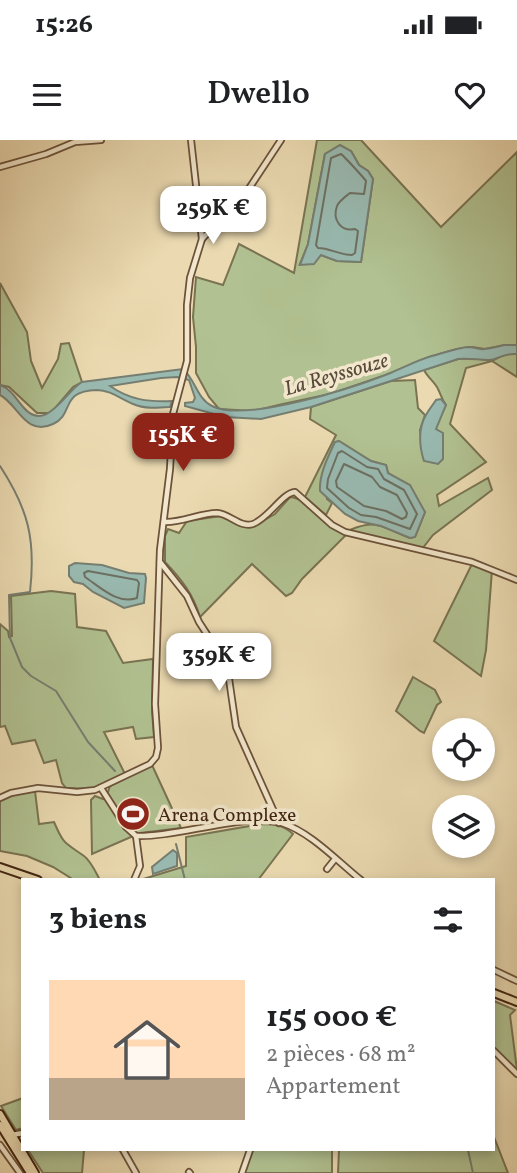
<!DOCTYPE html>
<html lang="fr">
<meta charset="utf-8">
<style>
:root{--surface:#fff;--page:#f2f2f2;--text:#202124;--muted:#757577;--line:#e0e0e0;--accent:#8f2418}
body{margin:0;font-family:Vollkorn,serif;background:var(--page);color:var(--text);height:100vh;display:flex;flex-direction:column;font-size:26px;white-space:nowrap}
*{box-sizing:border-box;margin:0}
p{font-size:23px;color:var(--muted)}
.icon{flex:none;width:38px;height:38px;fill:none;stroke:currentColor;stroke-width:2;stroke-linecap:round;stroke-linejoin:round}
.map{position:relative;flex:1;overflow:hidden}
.sheet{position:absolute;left:21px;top:738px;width:474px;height:273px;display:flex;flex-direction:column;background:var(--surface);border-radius:0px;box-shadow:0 4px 10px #0003}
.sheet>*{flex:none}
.fabs{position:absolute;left:432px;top:578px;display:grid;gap:14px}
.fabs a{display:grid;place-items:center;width:63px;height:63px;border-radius:50%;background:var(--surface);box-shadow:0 4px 10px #0003;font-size:35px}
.price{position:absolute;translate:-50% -60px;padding:0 16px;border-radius:14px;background:#fff;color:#222;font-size:23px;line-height:46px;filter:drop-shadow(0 2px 4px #0008)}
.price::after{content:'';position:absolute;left:50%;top:42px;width:21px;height:16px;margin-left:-10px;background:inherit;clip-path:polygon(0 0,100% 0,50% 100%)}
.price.selected{background:var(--accent);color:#fff}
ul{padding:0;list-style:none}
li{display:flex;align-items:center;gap:21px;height:175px;padding:0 28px}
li+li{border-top:2px solid var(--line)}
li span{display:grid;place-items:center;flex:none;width:196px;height:140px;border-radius:0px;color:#555}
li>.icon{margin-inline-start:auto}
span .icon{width:84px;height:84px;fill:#fffc;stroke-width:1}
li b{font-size:30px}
h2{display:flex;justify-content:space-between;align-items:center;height:84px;padding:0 28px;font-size:30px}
.status{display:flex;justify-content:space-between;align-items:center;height:49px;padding:0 35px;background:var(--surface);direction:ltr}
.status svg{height:19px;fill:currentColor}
header{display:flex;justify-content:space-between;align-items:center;height:91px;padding:0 28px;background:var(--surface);font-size:32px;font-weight:600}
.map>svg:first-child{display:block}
.green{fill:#b1c191;stroke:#797352;stroke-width:2;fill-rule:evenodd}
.water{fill:#99bab1;stroke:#767e71;stroke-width:2}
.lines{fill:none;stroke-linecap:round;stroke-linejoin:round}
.shore{stroke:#6d7062;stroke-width:2}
.stream{stroke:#767e71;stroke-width:2}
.street-casing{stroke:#6c523a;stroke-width:8}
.primary-casing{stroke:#412512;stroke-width:10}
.street{stroke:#f2e7cc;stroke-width:4.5}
.primary{stroke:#ebdab1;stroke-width:6}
.labels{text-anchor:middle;stroke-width:7;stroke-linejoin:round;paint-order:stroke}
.poi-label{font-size:19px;fill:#412512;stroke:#f2e7cc;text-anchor:start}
.water-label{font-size:21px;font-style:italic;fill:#574a3a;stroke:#f2e7cc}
</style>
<div class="status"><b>15:26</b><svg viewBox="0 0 49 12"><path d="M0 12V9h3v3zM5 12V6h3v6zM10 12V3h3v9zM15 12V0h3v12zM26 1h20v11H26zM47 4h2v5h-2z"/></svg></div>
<header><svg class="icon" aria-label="menu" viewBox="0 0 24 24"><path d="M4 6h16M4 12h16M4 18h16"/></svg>Dwello<svg class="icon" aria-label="heart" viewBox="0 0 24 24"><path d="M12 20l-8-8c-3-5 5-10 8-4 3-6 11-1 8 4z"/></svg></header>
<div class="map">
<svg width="517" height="1033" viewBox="0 0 517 1033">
<rect width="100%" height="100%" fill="#ebdab1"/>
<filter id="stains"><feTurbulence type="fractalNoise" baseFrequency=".00286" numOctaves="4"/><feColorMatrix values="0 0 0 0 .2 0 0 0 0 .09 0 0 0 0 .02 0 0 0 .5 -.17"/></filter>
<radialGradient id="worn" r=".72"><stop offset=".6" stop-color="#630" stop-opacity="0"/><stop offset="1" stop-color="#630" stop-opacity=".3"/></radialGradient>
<g class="green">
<path d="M317 0H361L441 87 517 12V205H505L485 209 472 207 457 209 429 217 386 235 330 254 283 264 253 271 219 269 209 257 196 233V207L193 177 196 137 223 145 239 104 294 133ZM351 11 359 25 368 31 373 39 361 122 337 121 321 115 300 124 308 104 325 14Z"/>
<polygon points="0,143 27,192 31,221 42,248 58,219 61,204 69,203 82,242 73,247 51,273 37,273 9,247 0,245"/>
<path d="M507 213 517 214V237L492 221 466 228 450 284 486 322 437 355 439 366 488 338 492 350 433 395 422 409 360 395 350 390C378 378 384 388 410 398L415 397 425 372 388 333 386 325 371 321 339 301 335 302 325 325 327 359 332 363 326 375 305 357 336 295 310 279 311 267 391 241 415 240 418 268 425 275 420 290 424 321 438 281 446 265C442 260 441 255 438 249 435 242 428 238 424 230L458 219 474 218 492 221Z"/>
<path d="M290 357C305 357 330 386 346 395L302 439 292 453 286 456 252 424 200 477C193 454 182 440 165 422V396L168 389 179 393 187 381 221 376 252 387 275 374Z"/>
<polygon points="472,424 492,430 486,510 481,536 434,501"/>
<polygon points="51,451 75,454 77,487 106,491 123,523 153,519 152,571 154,597 136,599 133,587 104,592 125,634 92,649 66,648 62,643 56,620 44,623 35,600 12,604 5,586 0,587 0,484 8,491 9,497 12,496 11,456"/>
<polygon points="413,537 435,550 441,562 437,565 424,593 420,591 396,571"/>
<polygon points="152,625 181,688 140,693 92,714 91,660 95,656 103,659 107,655 110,646"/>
<path d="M35 651 39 684 54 682C64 705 64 702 84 716 91 721 96 733 100 740H74L53 727 27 716 0 711V660L11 655Z"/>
<path d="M261 684C275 684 283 685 293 694L258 740H140L186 726V697Z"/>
<polygon points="494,861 515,870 510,875 517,930 494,908"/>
<polygon points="23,958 23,988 16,990 1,966"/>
<polygon points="494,997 508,1033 338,1033 339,1010 494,1010"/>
<polygon points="28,1010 84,1010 82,1033 43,1033"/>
<polygon points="253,1010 332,1010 332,1033 244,1033"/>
</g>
<g class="water">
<polygon points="340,5 351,11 359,25 368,31 373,39 361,122 337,121 321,115 314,124 300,125 308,104 325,14"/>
<path d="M505 205H517V214C502 213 498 220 489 220 478 220 469 218 458 219L311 267 261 279 225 277 185 266V263L193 262 195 258 189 240 177 237 161 238 110 246C130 260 148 262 172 261L170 267C157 268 145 269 133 264 121 259 110 250 97 250 59 251 75 274 53 284 25 297 18 264 0 255V245C11 249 16 259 24 268 46 293 65 252 82 242L183 229C195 239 197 259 212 266 246 283 352 248 388 234 403 228 417 220 432 216 444 213 456 208 469 207 474 207 479 210 484 209 491 209 499 206 505 205Z"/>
<path d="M441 259 446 265 436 289 443 293V319L438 324 424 321C419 306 418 288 426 275 429 269 433 265 436 260Z"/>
<path d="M339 301 371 321 386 325 388 333 410 345 425 372 415 397 410 398 381 386 358 381 345 374 320 351C319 334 328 317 335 302Z"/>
<polygon points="75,423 102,425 129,433 145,434 146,438 144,463 124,468 93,452 83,444 74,442 69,436 69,426"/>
<polygon points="173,710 177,713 177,726 153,734 152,727"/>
</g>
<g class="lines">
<g class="shore">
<path d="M341 14C343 15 364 38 366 41L364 54 350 53C345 57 339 61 337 66 332 80 341 92 355 89L358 91 355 113 352 115C339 115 330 108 318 108L316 105 331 18Z"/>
<polygon points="342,311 367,327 378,329 384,339 404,350 417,374 410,389 376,377 361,375 349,368 327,348 328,339 338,313"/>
<polygon points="344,324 372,337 380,347 397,355 407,373 406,377 402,379 386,371 364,366 337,347 336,341"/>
<path d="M88 431 137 440 139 443 137 458C118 465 100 447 85 437L84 433Z"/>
</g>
<g class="stream">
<path d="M0 326C28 369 36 399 30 452L9 455 10 498 22 527 31 536 56 551 88 602 115 631"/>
<polyline points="176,704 185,740"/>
<polyline points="468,1010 473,1033"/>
</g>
<g class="street-casing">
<g id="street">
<polyline points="191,0 202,99"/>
<polyline points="0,27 46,14 75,2 101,0"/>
<path d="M164 382C182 383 200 373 217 373 230 374 240 388 253 384 269 378 282 353 295 352L332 385 345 392 472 422 517 440"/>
<polyline points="160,422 187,456 199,482 223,519 228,532 236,587 279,683"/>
<path d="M101 648 126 687 136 696C175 698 247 672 282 683 312 693 337 721 361 740"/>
<polyline points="0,658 11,653 38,648 77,652 95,650 150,624 156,617 158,608 155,564 160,410 170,329 173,274 187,221 187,165 190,138 202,99 246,53 281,0"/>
<polyline points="327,729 335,719"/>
<polyline points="134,740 140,726 136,696"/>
<polyline points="494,830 517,841"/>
<polyline points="494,911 517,934"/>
<polyline points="12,995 23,993"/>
<polyline points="0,1005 20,1033"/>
<polyline points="123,1010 136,1033"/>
<polyline points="189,1032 190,1033"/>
<polyline points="242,1033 250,1010"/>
</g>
</g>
<g class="primary-casing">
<g id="primary">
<polyline points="0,727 38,740"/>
<polyline points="494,853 517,862"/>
<polyline points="0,974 35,1033"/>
<polyline points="0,985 30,1033"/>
</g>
</g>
<use href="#street" class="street"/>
<use href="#primary" class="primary"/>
</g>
<defs>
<g id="stadium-disc" transform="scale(1.75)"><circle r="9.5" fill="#8f2418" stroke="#f2e7cc"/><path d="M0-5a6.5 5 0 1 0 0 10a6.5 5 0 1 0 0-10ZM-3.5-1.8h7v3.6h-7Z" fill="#fff"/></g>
</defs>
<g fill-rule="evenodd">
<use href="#stadium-disc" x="133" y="674"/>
</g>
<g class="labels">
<g class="poi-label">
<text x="158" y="681">Arena Complexe</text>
</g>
<g class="water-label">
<text transform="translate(336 234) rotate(-16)" y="7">La Reyssouze</text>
</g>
</g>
<rect width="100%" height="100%" filter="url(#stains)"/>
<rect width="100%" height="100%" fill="url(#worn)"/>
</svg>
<div class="fabs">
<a><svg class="icon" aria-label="locate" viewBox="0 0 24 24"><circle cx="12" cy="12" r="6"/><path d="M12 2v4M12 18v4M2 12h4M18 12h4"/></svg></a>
<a><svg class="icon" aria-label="layers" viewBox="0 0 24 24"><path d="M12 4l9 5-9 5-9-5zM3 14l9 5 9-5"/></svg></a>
</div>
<b class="price" style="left:213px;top:106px">259K €</b>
<b class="price selected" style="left:183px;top:333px">155K €</b>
<b class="price" style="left:219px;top:553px">359K €</b>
<section class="sheet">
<h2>3 biens<svg class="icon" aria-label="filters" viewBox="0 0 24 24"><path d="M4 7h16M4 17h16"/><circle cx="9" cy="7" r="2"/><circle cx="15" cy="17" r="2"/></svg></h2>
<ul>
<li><span style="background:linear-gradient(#ffd9b3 70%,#b9a48a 0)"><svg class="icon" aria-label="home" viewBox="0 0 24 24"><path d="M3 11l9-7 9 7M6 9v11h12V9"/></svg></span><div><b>155 000 €</b><p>2 pièces · 68 m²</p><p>Appartement</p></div></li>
</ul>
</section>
</div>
